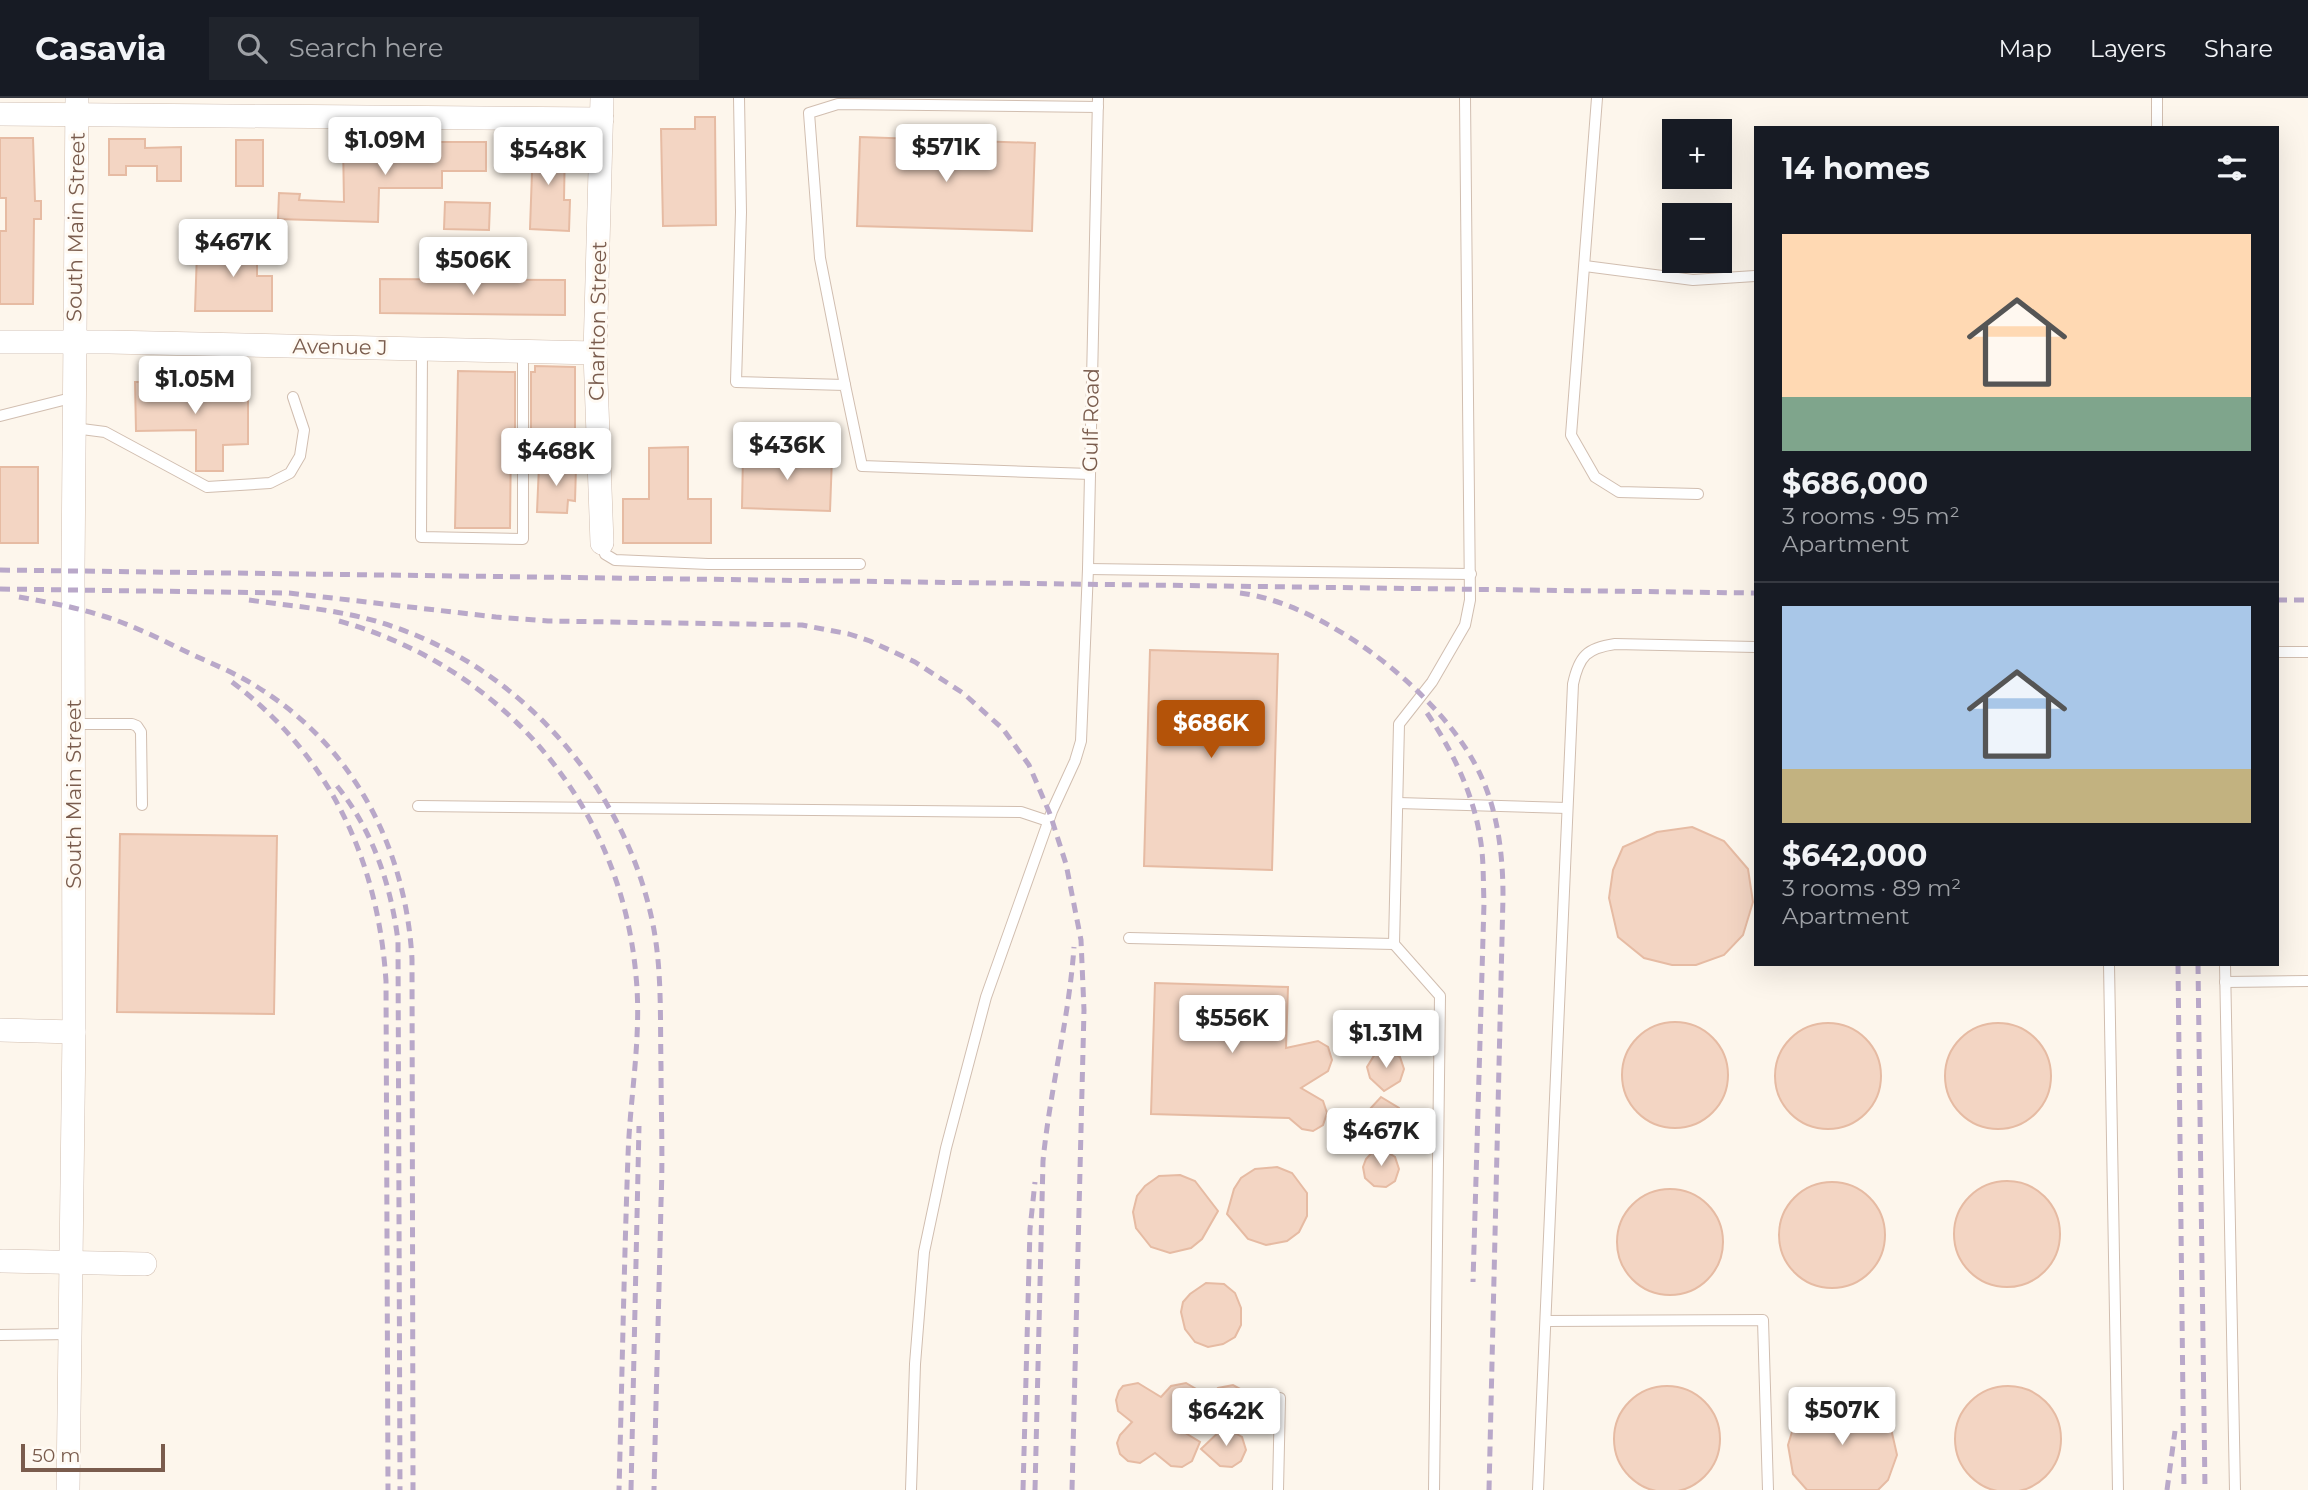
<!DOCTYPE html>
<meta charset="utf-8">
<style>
:root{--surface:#171b24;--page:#20242c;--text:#f1f3f6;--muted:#9ea1a6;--line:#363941;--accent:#b45309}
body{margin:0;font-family:Montserrat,sans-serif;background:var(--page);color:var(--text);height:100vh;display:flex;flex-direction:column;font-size:26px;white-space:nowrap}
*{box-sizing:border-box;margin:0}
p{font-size:23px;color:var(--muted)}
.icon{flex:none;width:38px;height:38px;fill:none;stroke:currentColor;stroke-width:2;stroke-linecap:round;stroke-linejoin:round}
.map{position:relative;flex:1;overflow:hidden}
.sheet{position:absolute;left:1754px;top:28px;width:525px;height:840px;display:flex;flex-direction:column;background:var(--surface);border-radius:0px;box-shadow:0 7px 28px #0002}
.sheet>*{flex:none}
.buttons{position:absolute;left:1662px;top:21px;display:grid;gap:14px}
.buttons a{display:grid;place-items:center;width:70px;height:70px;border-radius:0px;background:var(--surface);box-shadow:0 7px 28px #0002;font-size:35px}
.scale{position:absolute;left:21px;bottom:18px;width:144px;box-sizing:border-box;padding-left:7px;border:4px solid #7a5c4d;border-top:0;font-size:19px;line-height:24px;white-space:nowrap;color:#7a5c4d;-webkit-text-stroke:5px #fffaf3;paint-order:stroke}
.price{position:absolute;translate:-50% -60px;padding:0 16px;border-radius:7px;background:#fff;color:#222;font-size:23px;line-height:46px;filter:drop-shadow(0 2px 4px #0008)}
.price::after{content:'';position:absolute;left:50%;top:42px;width:21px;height:16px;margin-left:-10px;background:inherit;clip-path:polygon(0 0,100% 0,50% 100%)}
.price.on{background:var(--accent);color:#fff}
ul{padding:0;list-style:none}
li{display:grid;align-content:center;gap:14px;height:371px;padding:0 28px}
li+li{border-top:2px solid var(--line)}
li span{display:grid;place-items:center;height:217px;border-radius:0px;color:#555}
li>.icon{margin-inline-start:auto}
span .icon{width:126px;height:126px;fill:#fffc;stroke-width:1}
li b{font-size:30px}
h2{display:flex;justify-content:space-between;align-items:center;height:84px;padding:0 28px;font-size:30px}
header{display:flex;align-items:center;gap:42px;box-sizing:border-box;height:98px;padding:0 35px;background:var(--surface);border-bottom:2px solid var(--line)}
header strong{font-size:33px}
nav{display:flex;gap:38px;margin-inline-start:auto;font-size:24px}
.search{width:490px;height:63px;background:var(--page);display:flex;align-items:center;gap:18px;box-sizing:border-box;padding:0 24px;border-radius:0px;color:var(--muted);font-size:26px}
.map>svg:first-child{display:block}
.building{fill:#f3d5c3;stroke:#e6bba3;stroke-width:2}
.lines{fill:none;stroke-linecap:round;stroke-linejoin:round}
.lane-casing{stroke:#d1beb0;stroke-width:12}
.street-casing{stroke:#d1beb0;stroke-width:24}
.lane{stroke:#fff;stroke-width:10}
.street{stroke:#fff;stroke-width:23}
.rail{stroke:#b9a8c9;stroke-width:5;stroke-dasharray:10 7;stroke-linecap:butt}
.labels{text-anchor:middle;stroke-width:6;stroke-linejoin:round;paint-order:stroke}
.street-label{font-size:21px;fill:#7a5c4d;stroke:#fffaf3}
</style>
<header>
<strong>Casavia</strong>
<div class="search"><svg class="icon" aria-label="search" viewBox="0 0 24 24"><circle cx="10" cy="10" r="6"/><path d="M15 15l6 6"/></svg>Search here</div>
<nav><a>Map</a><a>Layers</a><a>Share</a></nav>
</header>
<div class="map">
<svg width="2308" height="1392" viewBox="0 0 2308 1392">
<rect width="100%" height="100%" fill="#fdf6ec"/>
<g class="building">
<polygon points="695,19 715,19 716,127 663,128 661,31 695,31"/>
<polygon points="860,39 1035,45 1032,133 857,128"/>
<polygon points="0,40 33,40 35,103 41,103 41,121 34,121 33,206 0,206 0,133 6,133 6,100 0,100"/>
<polygon points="109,41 145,41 145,50 181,49 181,83 157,83 157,68 126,68 126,77 109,77"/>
<rect x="236" y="42" width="27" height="46"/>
<polygon points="386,44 486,44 486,73 442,73 442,90 379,90 378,124 278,121 279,95 300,96 299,102 344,104 343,45"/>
<polygon points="528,45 565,46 564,102 570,102 569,133 530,131 532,74 527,74"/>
<polygon points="445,104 490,105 489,132 444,131"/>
<polygon points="236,134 257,134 257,178 272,178 272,213 195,213 197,153 236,154"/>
<polygon points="380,181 565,182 565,217 380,215"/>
<polygon points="535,268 575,269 575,337 531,338 531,274 535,274"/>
<polygon points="458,273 515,274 515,338 511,338 510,430 455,430"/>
<polygon points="232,283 232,300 248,299 248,346 223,347 223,373 196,373 196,332 136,333 135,284"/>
<polygon points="688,349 688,401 711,401 711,445 623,445 623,401 649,401 649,350"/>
<polygon points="743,356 832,359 830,413 742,410"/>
<polygon points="539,367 576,369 575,403 568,402 567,415 537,414"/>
<rect x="0" y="369" width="38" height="76"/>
<polygon points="1150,552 1278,556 1272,772 1144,768"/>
<polygon points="1692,729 1724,743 1748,771 1753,804 1743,837 1724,857 1696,867 1672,867 1644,860 1618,839 1609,800 1613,772 1623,749 1657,734"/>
<polygon points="120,736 277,738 274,916 117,914"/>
<polygon points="1155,885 1288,889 1286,950 1318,943 1328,949 1332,962 1328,973 1301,990 1323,1003 1327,1015 1323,1027 1313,1033 1302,1031 1289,1020 1151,1016"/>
<circle cx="1675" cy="977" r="53"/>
<circle cx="1828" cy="978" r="53"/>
<circle cx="1998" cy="978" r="53"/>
<polygon points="1389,953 1400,959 1404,971 1400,983 1384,993 1370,980 1367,969 1375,956"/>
<polygon points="1381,999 1399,1010 1403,1022 1399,1033 1383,1043 1369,1031 1366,1020 1369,1012"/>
<polygon points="1378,1048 1395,1059 1399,1071 1395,1083 1386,1089 1374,1088 1365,1080 1363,1069 1366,1061"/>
<polygon points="1277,1069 1292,1075 1307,1095 1307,1118 1299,1134 1287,1143 1266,1147 1248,1141 1227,1116 1234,1091 1241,1080 1255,1071"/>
<polygon points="1180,1077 1195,1083 1218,1113 1202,1141 1191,1150 1170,1155 1151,1149 1136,1130 1133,1114 1137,1098 1145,1088 1159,1078"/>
<circle cx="2007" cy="1136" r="53"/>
<circle cx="1832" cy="1137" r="53"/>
<circle cx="1670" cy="1144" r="53"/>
<polygon points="1206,1185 1224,1186 1235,1195 1241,1210 1241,1227 1235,1239 1223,1246 1208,1249 1195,1244 1185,1231 1181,1214 1183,1204 1190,1196"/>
<polygon points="1138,1285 1161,1299 1171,1288 1186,1285 1210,1299 1218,1290 1233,1287 1244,1293 1248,1305 1243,1317 1227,1326 1207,1309 1174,1328 1200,1344 1192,1363 1182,1369 1171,1368 1155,1355 1140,1365 1128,1363 1120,1356 1117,1345 1120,1337 1132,1324 1118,1313 1116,1302 1119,1293 1123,1288"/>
<circle cx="1667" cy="1341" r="53"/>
<circle cx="2008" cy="1341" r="53"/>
<polygon points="1839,1298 1870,1305 1890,1326 1897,1357 1888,1382 1878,1392 1807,1392 1793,1376 1788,1347 1795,1324 1814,1306"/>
<polygon points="1224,1329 1242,1339 1246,1352 1241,1363 1232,1369 1220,1368 1201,1351"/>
</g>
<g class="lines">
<g class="lane-casing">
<g id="lane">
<polyline points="739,0 741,114 736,284 845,287 862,368 1090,376"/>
<polyline points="1597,0 1571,337 1595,379 1619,394 1698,396"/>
<polyline points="2157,0 2157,30"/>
<polyline points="1585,168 1693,182 1755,178"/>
<polyline points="422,251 421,439 523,441 523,254"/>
<polyline points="845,287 820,160 809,15 838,6 1098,9"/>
<polyline points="0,318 75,299"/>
<polyline points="74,330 105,334 207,389 270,385 290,375 300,358 304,332 293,299"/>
<polyline points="602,445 605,456 615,462 708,466 860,466"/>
<polyline points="1088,471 1471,476"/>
<polyline points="2277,554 2308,554"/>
<polyline points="75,626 132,626 137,628 141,634 142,707"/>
<polyline points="1398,705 1567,710"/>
<polyline points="418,708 1021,714 1048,723"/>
<polyline points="1129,840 1394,846"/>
<polyline points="2109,866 2118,1392"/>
<polyline points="2225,866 2235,1392"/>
<polyline points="2225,884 2308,883"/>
<polyline points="1546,1223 1763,1222 1768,1392"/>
<polyline points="0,1237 71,1236"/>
<polyline points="911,1392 915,1266 924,1154 946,1050 986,899 1052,713 1075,663 1081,643 1088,471 1098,0"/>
<polyline points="1278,1392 1280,1300"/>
<polyline points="1434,1392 1440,898 1394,846 1399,626 1432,584 1465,527 1470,502 1465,0"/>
<path d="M1538 1392 1573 586C1579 558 1587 550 1615 546L1755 549"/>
</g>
</g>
<g class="street-casing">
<g id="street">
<polyline points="0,16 602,21"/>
<polyline points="0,244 109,244 595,255"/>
<polyline points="602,445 595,255 602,0"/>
<polyline points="0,932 74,934"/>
<polyline points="3,1163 145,1166"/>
<polyline points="68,1392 74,934 73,473 77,0"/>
</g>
</g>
<use href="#lane" class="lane"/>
<use href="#street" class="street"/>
<g class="rail">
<polyline points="0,472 1755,495"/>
<polyline points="0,491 289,495 496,519 548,523 802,527 849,536 870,543 915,564 963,595 1003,631 1029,667 1050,716 1066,766 1081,842 1084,912 1072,1392"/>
<path d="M1240 495C1327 506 1445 598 1481 678 1498 715 1503 758 1503 798L1489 1392"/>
<path d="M19 499C47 504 75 509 103 518 133 527 162 542 191 556 215 567 240 577 262 592 356 652 406 753 412 861L413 1392"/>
<path d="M249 502C298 509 347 512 394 529 526 574 629 695 654 832 662 877 660 922 661 968 661 1013 663 1058 661 1104 659 1200 656 1296 654 1392"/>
<polyline points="2277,502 2308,502"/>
<path d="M339 523C504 569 621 707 636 878 642 938 630 998 628 1058 624 1169 622 1281 619 1392"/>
<path d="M232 584C330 658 378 762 386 883L388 1392"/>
<path d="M1427 615C1452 652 1473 695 1480 739 1484 761 1483 783 1484 805L1473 1184"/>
<path d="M337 688C373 733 391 787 398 843L400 1392"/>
<polyline points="2178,866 2184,1392"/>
<polyline points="2198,866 2205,1392"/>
<polyline points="631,1392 639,1028"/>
<polyline points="1023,1392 1030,1131 1035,1084"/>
<path d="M1035 1392 1043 1063C1050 991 1069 921 1074 849"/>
<polyline points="2167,1392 2175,1333"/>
</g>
</g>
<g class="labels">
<g class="street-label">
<text transform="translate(76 129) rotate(-89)" y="7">South Main Street</text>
<text transform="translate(598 223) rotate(-89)" y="7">Charlton Street</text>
<text transform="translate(340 249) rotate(1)" y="7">Avenue J</text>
<text transform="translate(1091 322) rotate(-89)" y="7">Gulf Road</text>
<text transform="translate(74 696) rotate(-90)" y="7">South Main Street</text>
</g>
</g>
</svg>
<div class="buttons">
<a>+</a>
<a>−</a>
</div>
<div class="scale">50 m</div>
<b class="price" style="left:385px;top:79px">$1.09M</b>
<b class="price" style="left:946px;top:86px">$571K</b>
<b class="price" style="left:548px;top:89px">$548K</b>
<b class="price" style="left:233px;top:181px">$467K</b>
<b class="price" style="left:473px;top:199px">$506K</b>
<b class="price" style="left:195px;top:318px">$1.05M</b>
<b class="price" style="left:787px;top:384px">$436K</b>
<b class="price" style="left:556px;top:390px">$468K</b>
<b class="price on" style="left:1211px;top:662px">$686K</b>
<b class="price" style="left:1232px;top:957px">$556K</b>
<b class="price" style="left:1386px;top:972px">$1.31M</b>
<b class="price" style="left:1381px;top:1070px">$467K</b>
<b class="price" style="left:1842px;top:1349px">$507K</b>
<b class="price" style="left:1226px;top:1350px">$642K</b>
<section class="sheet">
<h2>14 homes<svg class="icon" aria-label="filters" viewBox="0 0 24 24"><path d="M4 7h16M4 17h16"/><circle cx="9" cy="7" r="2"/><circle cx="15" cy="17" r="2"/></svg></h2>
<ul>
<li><span style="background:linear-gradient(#ffd9b3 75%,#7fa58c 0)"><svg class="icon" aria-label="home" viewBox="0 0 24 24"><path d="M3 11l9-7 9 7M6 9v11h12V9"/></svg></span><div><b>$686,000</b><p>3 rooms · 95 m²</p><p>Apartment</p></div></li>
<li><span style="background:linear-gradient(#a9c7e8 75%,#c2b280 0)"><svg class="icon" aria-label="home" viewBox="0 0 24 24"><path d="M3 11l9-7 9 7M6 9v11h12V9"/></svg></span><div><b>$642,000</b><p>3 rooms · 89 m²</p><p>Apartment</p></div></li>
</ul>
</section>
</div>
